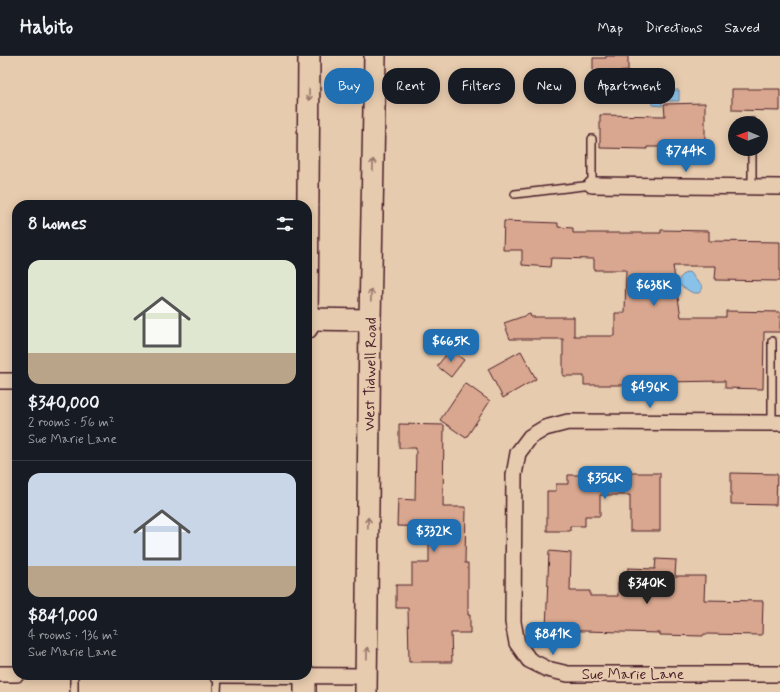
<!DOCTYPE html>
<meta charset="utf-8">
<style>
:root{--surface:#171b24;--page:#20242c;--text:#f1f3f6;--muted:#9ea1a6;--line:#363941;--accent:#1f6fb2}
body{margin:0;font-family:Mynerve,sans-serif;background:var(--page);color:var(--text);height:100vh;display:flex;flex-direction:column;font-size:15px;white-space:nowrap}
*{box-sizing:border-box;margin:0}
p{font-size:13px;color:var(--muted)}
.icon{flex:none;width:22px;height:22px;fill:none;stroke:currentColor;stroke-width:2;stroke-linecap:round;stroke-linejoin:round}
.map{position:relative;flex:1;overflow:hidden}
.drawer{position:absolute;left:12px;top:144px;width:300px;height:480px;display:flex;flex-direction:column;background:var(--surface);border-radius:16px;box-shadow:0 2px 10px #0003}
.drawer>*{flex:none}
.hud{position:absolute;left:324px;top:12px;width:380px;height:36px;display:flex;gap:8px}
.needle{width:26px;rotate:271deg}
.tools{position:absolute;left:728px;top:60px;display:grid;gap:8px}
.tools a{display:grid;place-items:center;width:40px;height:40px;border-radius:50%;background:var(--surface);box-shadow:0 2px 10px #0003;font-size:20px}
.price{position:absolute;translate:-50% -34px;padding:0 9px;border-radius:8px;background:var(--accent);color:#fff;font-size:13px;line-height:26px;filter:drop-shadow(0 1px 2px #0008)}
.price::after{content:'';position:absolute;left:50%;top:24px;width:12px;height:9px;margin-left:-6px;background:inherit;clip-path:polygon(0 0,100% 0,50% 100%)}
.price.current{background:#222;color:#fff}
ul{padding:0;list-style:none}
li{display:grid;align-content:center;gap:8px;height:212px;padding:0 16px}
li+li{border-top:1px solid var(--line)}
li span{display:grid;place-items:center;height:124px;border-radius:12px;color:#555}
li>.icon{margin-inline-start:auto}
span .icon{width:72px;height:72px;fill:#fffc;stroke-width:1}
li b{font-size:17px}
h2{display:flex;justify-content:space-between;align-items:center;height:48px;padding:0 16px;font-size:17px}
.pill{padding:0 14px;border-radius:16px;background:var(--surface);box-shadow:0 2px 10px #0003;font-size:14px;line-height:36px}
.pill.current{background:var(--accent);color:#fff}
header{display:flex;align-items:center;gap:24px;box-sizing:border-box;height:56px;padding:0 20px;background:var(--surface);border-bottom:1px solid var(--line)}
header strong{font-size:19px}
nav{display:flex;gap:22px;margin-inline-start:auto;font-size:14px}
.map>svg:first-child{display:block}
.water{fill:#89c2e8;stroke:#70819c}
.building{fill:#d9a78f;stroke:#4a1f2b}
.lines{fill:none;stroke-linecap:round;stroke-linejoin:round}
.lane-casing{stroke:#4a1f2b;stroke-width:10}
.street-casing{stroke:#4a1f2b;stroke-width:18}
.secondary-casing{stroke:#4a1f2b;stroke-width:24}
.lane{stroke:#e7cbae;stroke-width:7}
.street{stroke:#e7cbae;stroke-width:15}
.secondary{stroke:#e7cbae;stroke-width:21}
.oneway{stroke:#98756c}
.labels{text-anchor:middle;stroke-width:4;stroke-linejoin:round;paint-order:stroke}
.street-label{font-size:15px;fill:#4a1f2b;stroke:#e7cbae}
</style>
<header>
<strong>Habito</strong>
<nav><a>Map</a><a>Directions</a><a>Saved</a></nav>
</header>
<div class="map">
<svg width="780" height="636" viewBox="0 0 780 636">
<rect width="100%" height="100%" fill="#e7cbae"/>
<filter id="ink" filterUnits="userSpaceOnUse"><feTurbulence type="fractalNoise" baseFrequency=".025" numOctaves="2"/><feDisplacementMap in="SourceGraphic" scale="8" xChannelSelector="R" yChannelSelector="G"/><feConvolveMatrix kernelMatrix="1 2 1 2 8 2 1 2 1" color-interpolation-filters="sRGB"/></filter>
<g filter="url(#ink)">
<g class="water">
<polygon points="652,34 679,34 679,45 662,45 662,50 652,49"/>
<path d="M686 216 691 217C693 219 694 222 695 223 700 229 707 229 699 237H693L679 229 678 224Z"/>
</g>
<g class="building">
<polygon points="606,0 628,0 628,15 615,16 614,42 597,42 597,16 593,16 593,2 606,2"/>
<polygon points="732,33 780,33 780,55 732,54"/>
<polygon points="705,47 705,91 647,91 647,93 600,92 600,59 665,60 664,48"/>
<polygon points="504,165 558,167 558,171 573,172 573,177 661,177 661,174 709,175 709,185 780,186 780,225 715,224 716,210 673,210 681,261 726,261 726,255 780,256 780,276 764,276 763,333 725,332 725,325 663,326 663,329 584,329 584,320 563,320 563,283 510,283 504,267 530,258 531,261 574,261 574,280 615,280 615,257 625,257 626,214 594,214 594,203 551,202 550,211 522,209 522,194 503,194"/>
<polygon points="450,294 464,304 451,321 437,310"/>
<polygon points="521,295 536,323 503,342 488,313"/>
<polygon points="465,327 490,345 466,382 440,364"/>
<polygon points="399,368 444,369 443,451 466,451 465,507 468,507 468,559 470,559 470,577 451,577 452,606 409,606 408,552 396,552 396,529 412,529 412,507 429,507 429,471 397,470 398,443 415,444 416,392 399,392"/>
<polygon points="626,417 660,417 660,475 630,475 630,439 600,439 600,460 585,460 585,470 570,470 570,475 547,475 547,435 556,435 556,428 568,428 568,419 626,419"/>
<polygon points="731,417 777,418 776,449 731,448"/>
<polygon points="549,495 571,497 570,535 590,535 590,540 618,540 618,526 627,526 628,512 655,513 656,503 676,504 675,520 705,520 704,544 763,545 762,579 704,578 703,580 660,579 660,577 546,574"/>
</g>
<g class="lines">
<g class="lane-casing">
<g id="lane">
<polyline points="752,66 752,67"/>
<polyline points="752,93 752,131"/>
<polyline points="515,138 592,129 592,83"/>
<polyline points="772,367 772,285"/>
<polyline points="74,636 74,619"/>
<polyline points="217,636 218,619"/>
</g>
</g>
<g class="street-casing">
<g id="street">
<polyline points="592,129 780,131"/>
<polyline points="0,325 17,325"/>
<polyline points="780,367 568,366 545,372 530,381 518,397 514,419 513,566 517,587 529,604 547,613 568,618 780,618"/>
<polyline points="0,618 17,618"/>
<polyline points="217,619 366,620"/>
</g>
</g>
<g class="secondary-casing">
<g id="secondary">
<polyline points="307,263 370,264"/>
<polyline points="307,272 309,0"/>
<polyline points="305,636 305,619"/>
<polyline points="366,636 370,264 375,0"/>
</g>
</g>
<use href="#lane" class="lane"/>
<use href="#street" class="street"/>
<use href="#secondary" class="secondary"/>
</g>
<defs><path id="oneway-shaft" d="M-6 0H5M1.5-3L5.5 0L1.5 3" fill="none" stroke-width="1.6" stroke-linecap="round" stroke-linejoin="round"/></defs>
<g class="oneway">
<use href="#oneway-shaft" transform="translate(309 39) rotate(91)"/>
<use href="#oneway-shaft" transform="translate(373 109) rotate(-89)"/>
<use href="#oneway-shaft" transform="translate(371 239) rotate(-89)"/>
<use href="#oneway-shaft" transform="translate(368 467) rotate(-89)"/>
<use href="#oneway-shaft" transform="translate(367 597) rotate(-89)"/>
</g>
</g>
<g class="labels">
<g class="street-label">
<text transform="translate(370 318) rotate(-89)" y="5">West Tidwell Road</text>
<text x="633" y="623">Sue Marie Lane</text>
</g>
</g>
</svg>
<div class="tools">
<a><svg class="needle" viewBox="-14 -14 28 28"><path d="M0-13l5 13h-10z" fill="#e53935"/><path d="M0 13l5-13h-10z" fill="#9ea1a6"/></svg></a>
</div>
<b class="price" style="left:686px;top:117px">$744K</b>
<b class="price" style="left:654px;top:251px">$638K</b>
<b class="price" style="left:451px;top:307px">$665K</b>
<b class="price" style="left:650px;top:353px">$496K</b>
<b class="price" style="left:605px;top:444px">$356K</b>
<b class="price" style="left:434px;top:497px">$332K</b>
<b class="price current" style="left:647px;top:549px">$340K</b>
<b class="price" style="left:553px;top:600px">$841K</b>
<div class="hud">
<a class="pill current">Buy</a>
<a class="pill">Rent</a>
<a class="pill">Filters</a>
<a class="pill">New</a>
<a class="pill">Apartment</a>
</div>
<section class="drawer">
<h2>8 homes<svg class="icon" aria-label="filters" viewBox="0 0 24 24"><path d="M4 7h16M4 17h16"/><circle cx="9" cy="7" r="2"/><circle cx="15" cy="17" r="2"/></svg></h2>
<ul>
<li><span style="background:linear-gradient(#dfe7d0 75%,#b9a48a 0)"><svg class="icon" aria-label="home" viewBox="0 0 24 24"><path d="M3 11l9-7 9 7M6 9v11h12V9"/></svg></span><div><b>$340,000</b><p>2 rooms · 56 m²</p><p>Sue Marie Lane</p></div></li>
<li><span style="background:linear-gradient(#c9d6e8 75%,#b9a48a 0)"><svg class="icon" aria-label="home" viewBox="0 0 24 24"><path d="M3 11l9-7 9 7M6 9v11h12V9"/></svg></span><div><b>$841,000</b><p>4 rooms · 136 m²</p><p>Sue Marie Lane</p></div></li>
</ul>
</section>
</div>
